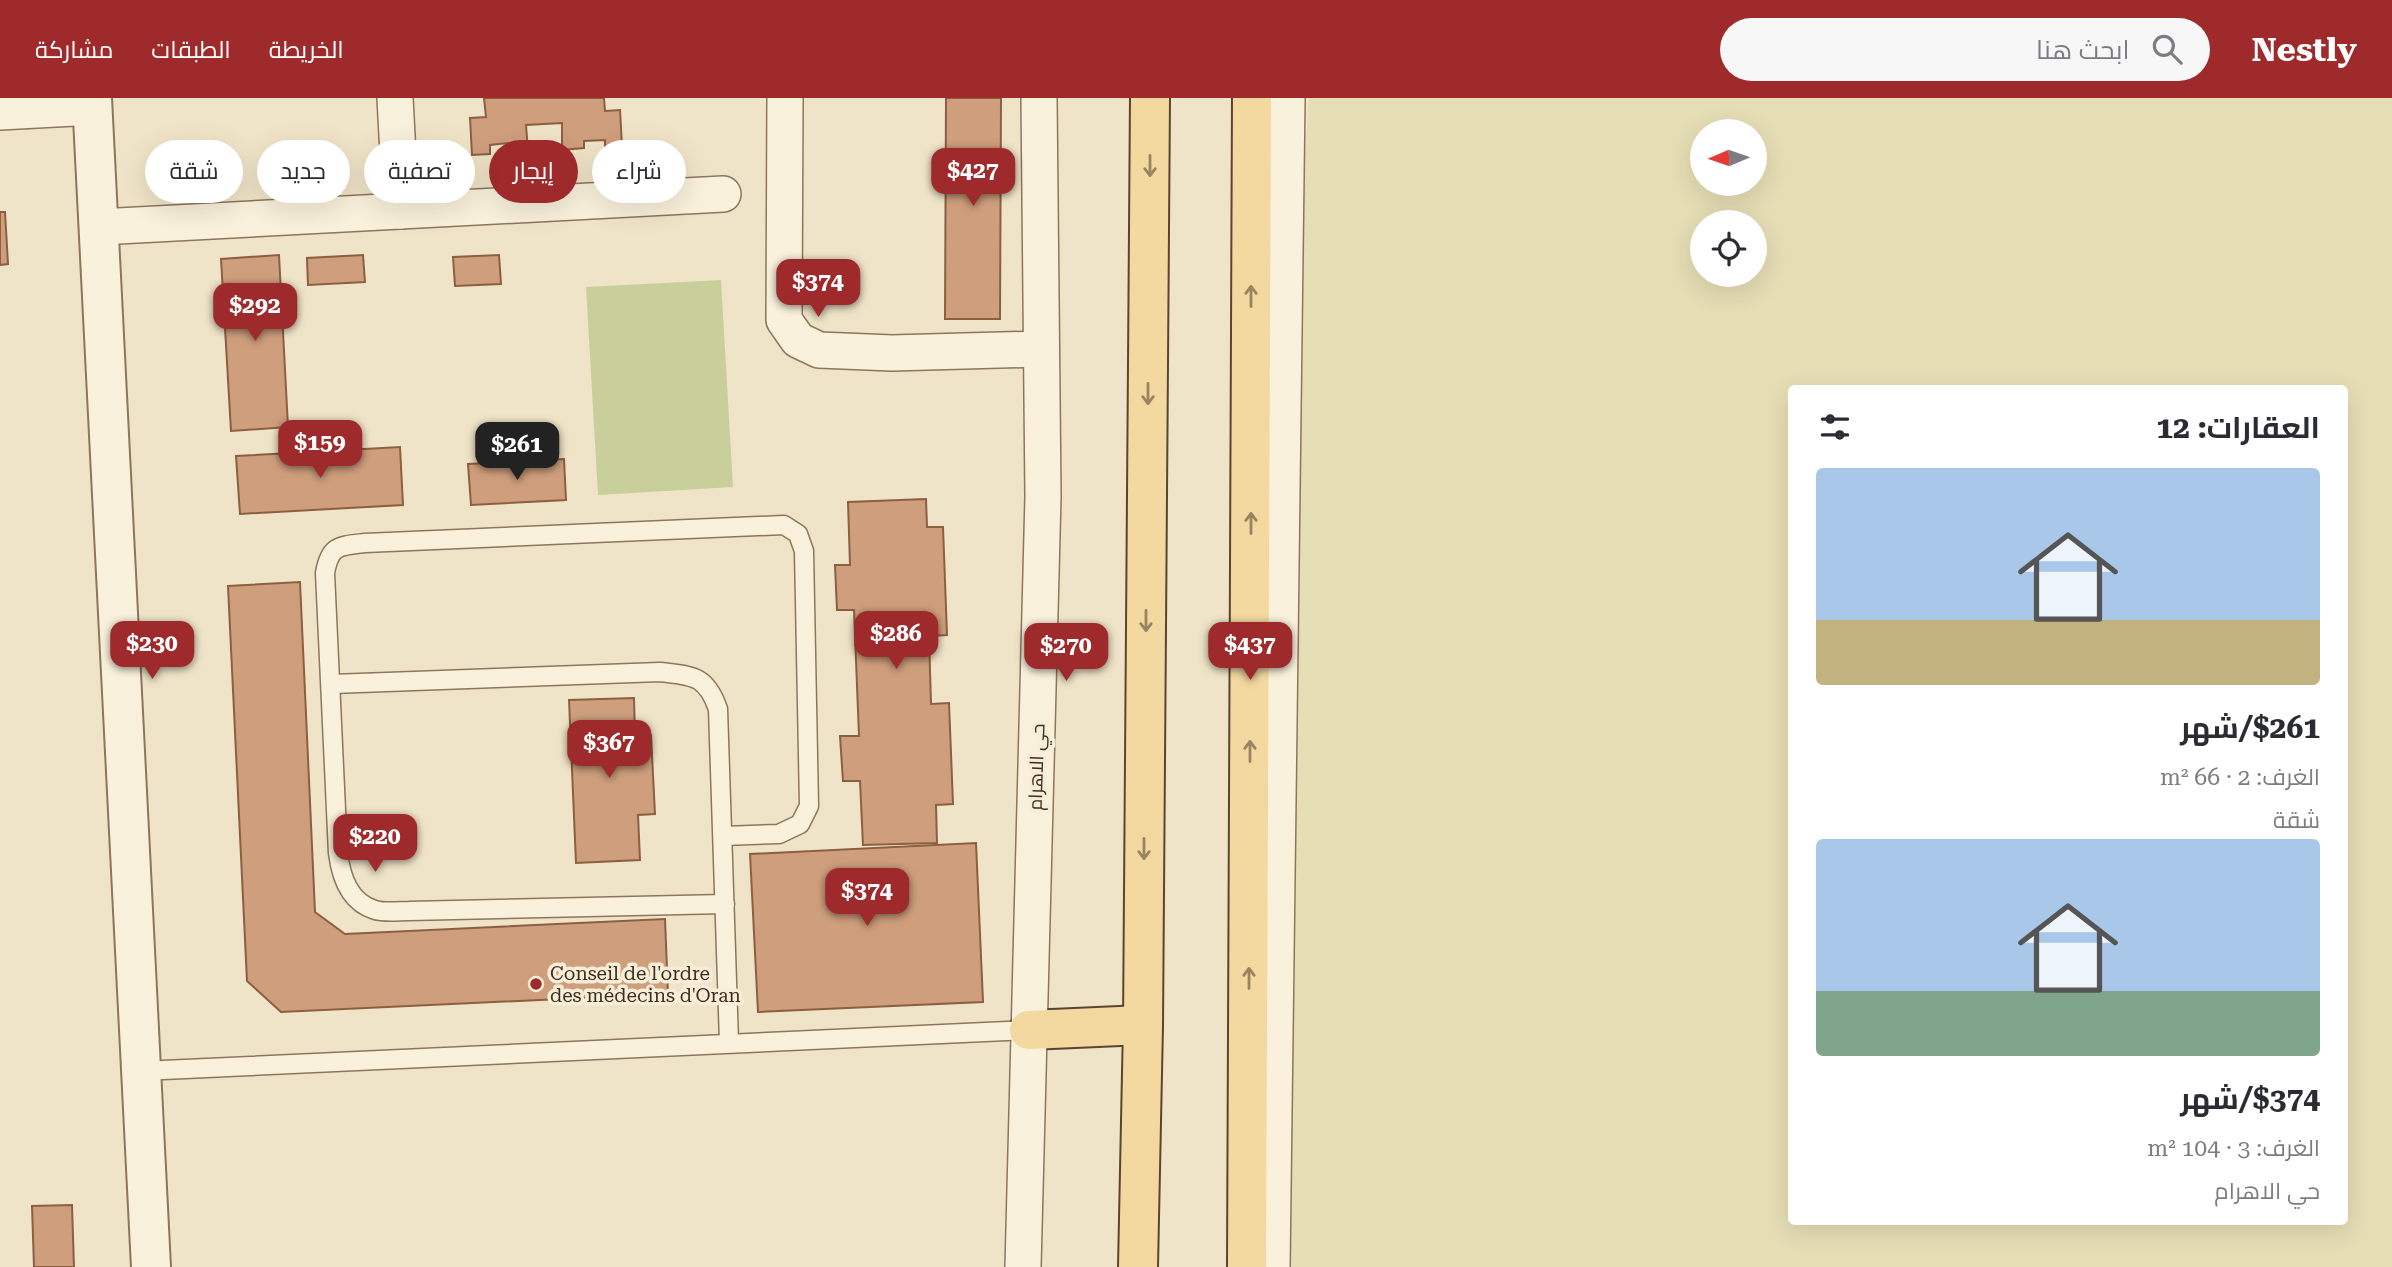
<!DOCTYPE html>
<html lang="ar">
<meta charset="utf-8">
<style>
:root{--surface:#fff;--page:#f7f7f7;--text:#2b2b33;--muted:#7c7c81;--accent:#9e2a2b}
body{margin:0;font-family:"Roboto Serif",Cairo,serif;background:var(--page);color:var(--text);direction:rtl;height:100vh;display:flex;flex-direction:column;font-size:26px;white-space:nowrap}
*{box-sizing:border-box;margin:0}
p{font-size:23px;color:var(--muted)}
.icon{flex:none;width:38px;height:38px;fill:none;stroke:currentColor;stroke-width:2;stroke-linecap:round;stroke-linejoin:round}
.map{position:relative;flex:1;overflow:hidden;direction:ltr}
.drawer{position:absolute;left:1788px;top:287px;width:560px;height:840px;display:flex;flex-direction:column;background:var(--surface);border-radius:7px;box-shadow:0 7px 28px #0002;direction:rtl}
.drawer>*{flex:none}
.top-card{position:absolute;left:21px;top:42px;width:665px;height:63px;direction:rtl;display:flex;gap:14px}
.needle{width:46px;rotate:268deg}
.buttons{position:absolute;left:1690px;top:21px;display:grid;gap:14px}
.buttons a{display:grid;place-items:center;width:77px;height:77px;border-radius:50%;background:var(--surface);box-shadow:0 7px 28px #0002;font-size:35px}
.price{position:absolute;translate:-50% -60px;padding:0 16px;border-radius:14px;background:var(--accent);color:#fff;font-size:23px;line-height:46px;filter:drop-shadow(0 2px 4px #0008)}
.price::after{content:'';position:absolute;left:50%;top:42px;width:21px;height:16px;margin-left:-10px;background:inherit;clip-path:polygon(0 0,100% 0,50% 100%)}
.price.current{background:#222;color:#fff}
ul{padding:0;list-style:none}
li{display:grid;align-content:center;gap:14px;height:371px;padding:0 28px}
li span{display:grid;place-items:center;height:217px;border-radius:7px;color:#555}
li>.icon{margin-inline-start:auto}
span .icon{width:126px;height:126px;fill:#fffc;stroke-width:1}
li b{font-size:30px}
h2{display:flex;justify-content:space-between;align-items:center;height:84px;padding:0 28px;font-size:30px}
.chip{padding:0 24px;border-radius:32px;background:var(--surface);box-shadow:0 7px 28px #0002;font-size:24px;line-height:63px}
.chip.current{background:var(--accent);color:#fff}
header{display:flex;align-items:center;gap:42px;box-sizing:border-box;height:98px;padding:0 35px;background:var(--accent);color:#fff}
header strong{font-size:33px}
nav{display:flex;gap:38px;margin-inline-start:auto;font-size:24px}
.search{width:490px;height:63px;background:var(--page);display:flex;align-items:center;gap:18px;box-sizing:border-box;padding:0 24px;border-radius:38px;color:var(--muted);font-size:26px}
.map>svg:first-child{display:block}
.farmland{fill:#e6deb5;fill-rule:evenodd}
.green{fill:#c9cf9b}
.building{fill:#cf9f7d;stroke:#8d5f41;stroke-width:2}
.lines{fill:none;stroke-linecap:round;stroke-linejoin:round}
.service-casing{stroke:#8d765c;stroke-width:21}
.minor-casing{stroke:#8d765c;stroke-width:38}
.tertiary-casing{stroke:#8d765c;stroke-width:42}
.primary-casing{stroke:#5b4430;stroke-width:42}
.service{stroke:#faf1dc;stroke-width:18}
.minor{stroke:#faf1dc;stroke-width:35}
.tertiary{stroke:#faf1dc;stroke-width:38}
.primary{stroke:#f3d9a0;stroke-width:38}
.oneway{stroke:#988460}
.poi-dot{fill:#9e2a2b;stroke:#f7eed8;stroke-width:2.5}
.labels{text-anchor:middle;stroke-width:7;stroke-linejoin:round;paint-order:stroke}
.street-label{font-size:19px;fill:#3d2e20;stroke:#f7eed8}
.poi-label{font-size:19px;fill:#3d2e20;stroke:#f7eed8;text-anchor:start}
</style>
<header>
<strong>Nestly</strong>
<div class="search"><svg class="icon" aria-label="search" viewBox="0 0 24 24"><circle cx="10" cy="10" r="6"/><path d="M15 15l6 6"/></svg>ابحث هنا</div>
<nav><a>الخريطة</a><a>الطبقات</a><a>مشاركة</a></nav>
</header>
<div class="map">
<svg width="2392" height="1169" viewBox="0 0 2392 1169">
<rect width="100%" height="100%" fill="#f0e4c8"/>
<path class="farmland" d="M1309 0H2392V1169H1286L1290 267ZM1703 33H1755V86H1703ZM1703 124H1755V177H1703ZM1792 290H2345V1124H1792Z"/>
<polygon class="green" points="721,182 733,389 598,397 586,189"/>
<g class="building">
<polygon points="484,0 604,0 605,13 620,12 622,48 605,49 605,42 584,43 584,50 562,52 562,25 526,27 528,53 509,54 508,45 490,47 490,56 472,57 470,20 486,19"/>
<polygon points="946,0 1001,0 1000,221 945,221"/>
<polygon points="0,114 5,114 8,166 0,167"/>
<polygon points="279,157 288,329 231,333 221,161"/>
<polygon points="363,157 365,184 308,187 307,160"/>
<polygon points="499,157 501,186 455,188 453,159"/>
<polygon points="400,349 403,407 240,416 236,358"/>
<polygon points="564,361 566,402 471,407 468,366"/>
<polygon points="926,401 927,429 943,429 947,537 929,538 931,606 949,605 953,706 936,707 937,745 863,747 860,683 843,683 840,638 859,638 854,512 837,512 835,467 850,467 848,404"/>
<polygon points="300,484 315,814 345,836 665,821 668,896 281,914 247,883 228,488"/>
<polygon points="634,600 635,638 651,637 655,716 638,717 640,762 576,765 569,602"/>
<polygon points="976,745 983,904 758,914 750,756"/>
<polygon points="72,1107 74,1169 34,1169 32,1108"/>
</g>
<g class="lines">
<g class="service-casing">
<g id="service">
<path d="M332 586 660 574C693 578 706 577 718 611L729 944"/>
<path d="M723 738 779 736 800 726 809 708 804 453 798 436 784 427 365 445C339 448 330 447 325 475L338 755C341 779 349 804 375 812 385 815 399 813 409 813L725 806"/>
<polyline points="141,973 1029,932"/>
</g>
</g>
<g class="minor-casing">
<g id="minor">
<polyline points="395,0 401,113"/>
<polyline points="785,0 784,222 798,242 819,252 892,255 1041,251"/>
<polyline points="0,14 93,9"/>
<polyline points="99,129 723,96"/>
<polyline points="1023,1169 1043,398 1039,0"/>
<polyline points="1272,1169 1287,0"/>
</g>
</g>
<g class="tertiary-casing">
<polyline id="tertiary" points="92,0 151,1169"/>
</g>
<g class="primary-casing">
<g id="primary">
<polyline points="1029,932 1143,927"/>
<polyline points="1138,1169 1143,927 1150,0"/>
<polyline points="1247,1169 1252,0"/>
</g>
</g>
<use href="#service" class="service"/>
<use href="#minor" class="minor"/>
<use href="#tertiary" class="tertiary"/>
<use href="#primary" class="primary"/>
</g>
<defs><path id="oneway-shaft" d="M-6 0H5M1.5-3L5.5 0L1.5 3" fill="none" stroke-width="1.6" stroke-linecap="round" stroke-linejoin="round" transform="scale(1.75)"/></defs>
<g class="oneway">
<use href="#oneway-shaft" transform="translate(1150 68) rotate(90)"/>
<use href="#oneway-shaft" transform="translate(1251 198) rotate(-90)"/>
<use href="#oneway-shaft" transform="translate(1148 296) rotate(90)"/>
<use href="#oneway-shaft" transform="translate(1251 425) rotate(-90)"/>
<use href="#oneway-shaft" transform="translate(1146 523) rotate(90)"/>
<use href="#oneway-shaft" transform="translate(1250 653) rotate(-90)"/>
<use href="#oneway-shaft" transform="translate(1144 751) rotate(90)"/>
<use href="#oneway-shaft" transform="translate(1249 880) rotate(-90)"/>
</g>
<circle class="poi-dot" cx="536" cy="886" r="7"/>
<g class="labels">
<g class="street-label">
<text transform="translate(1036 669) rotate(-88)" y="7">حي الاهرام</text>
</g>
<g class="poi-label">
<text x="550" y="882">Conseil de l'ordre<tspan x="550" dy="22">des médecins d'Oran</tspan></text>
</g>
</g>
</svg>
<div class="buttons">
<a><svg class="needle" viewBox="-14 -14 28 28"><path d="M0-13l5 13h-10z" fill="#e53935"/><path d="M0 13l5-13h-10z" fill="#7c7c81"/></svg></a>
<a><svg class="icon" aria-label="locate" viewBox="0 0 24 24"><circle cx="12" cy="12" r="6"/><path d="M12 2v4M12 18v4M2 12h4M18 12h4"/></svg></a>
</div>
<b class="price" style="left:973px;top:110px">$427</b>
<b class="price" style="left:818px;top:221px">$374</b>
<b class="price" style="left:255px;top:245px">$292</b>
<b class="price" style="left:320px;top:382px">$159</b>
<b class="price current" style="left:517px;top:384px">$261</b>
<b class="price" style="left:896px;top:573px">$286</b>
<b class="price" style="left:152px;top:583px">$230</b>
<b class="price" style="left:1250px;top:584px">$437</b>
<b class="price" style="left:1066px;top:585px">$270</b>
<b class="price" style="left:609px;top:682px">$367</b>
<b class="price" style="left:375px;top:776px">$220</b>
<b class="price" style="left:867px;top:830px">$374</b>
<div class="top-card">
<a class="chip">شراء</a>
<a class="chip current">إيجار</a>
<a class="chip">تصفية</a>
<a class="chip">جديد</a>
<a class="chip">شقة</a>
</div>
<section class="drawer">
<h2>العقارات: 12<svg class="icon" aria-label="filters" viewBox="0 0 24 24"><path d="M4 7h16M4 17h16"/><circle cx="9" cy="7" r="2"/><circle cx="15" cy="17" r="2"/></svg></h2>
<ul>
<li><span style="background:linear-gradient(#a9c7e8 70%,#c2b280 0)"><svg class="icon" aria-label="home" viewBox="0 0 24 24"><path d="M3 11l9-7 9 7M6 9v11h12V9"/></svg></span><div><b>$261/شهر</b><p>الغرف: 2 · 66 m²</p><p>شقة</p></div></li>
<li><span style="background:linear-gradient(#a9c7e8 70%,#7fa58c 0)"><svg class="icon" aria-label="home" viewBox="0 0 24 24"><path d="M3 11l9-7 9 7M6 9v11h12V9"/></svg></span><div><b>$374/شهر</b><p>الغرف: 3 · 104 m²</p><p>حي الاهرام</p></div></li>
</ul>
</section>
</div>
